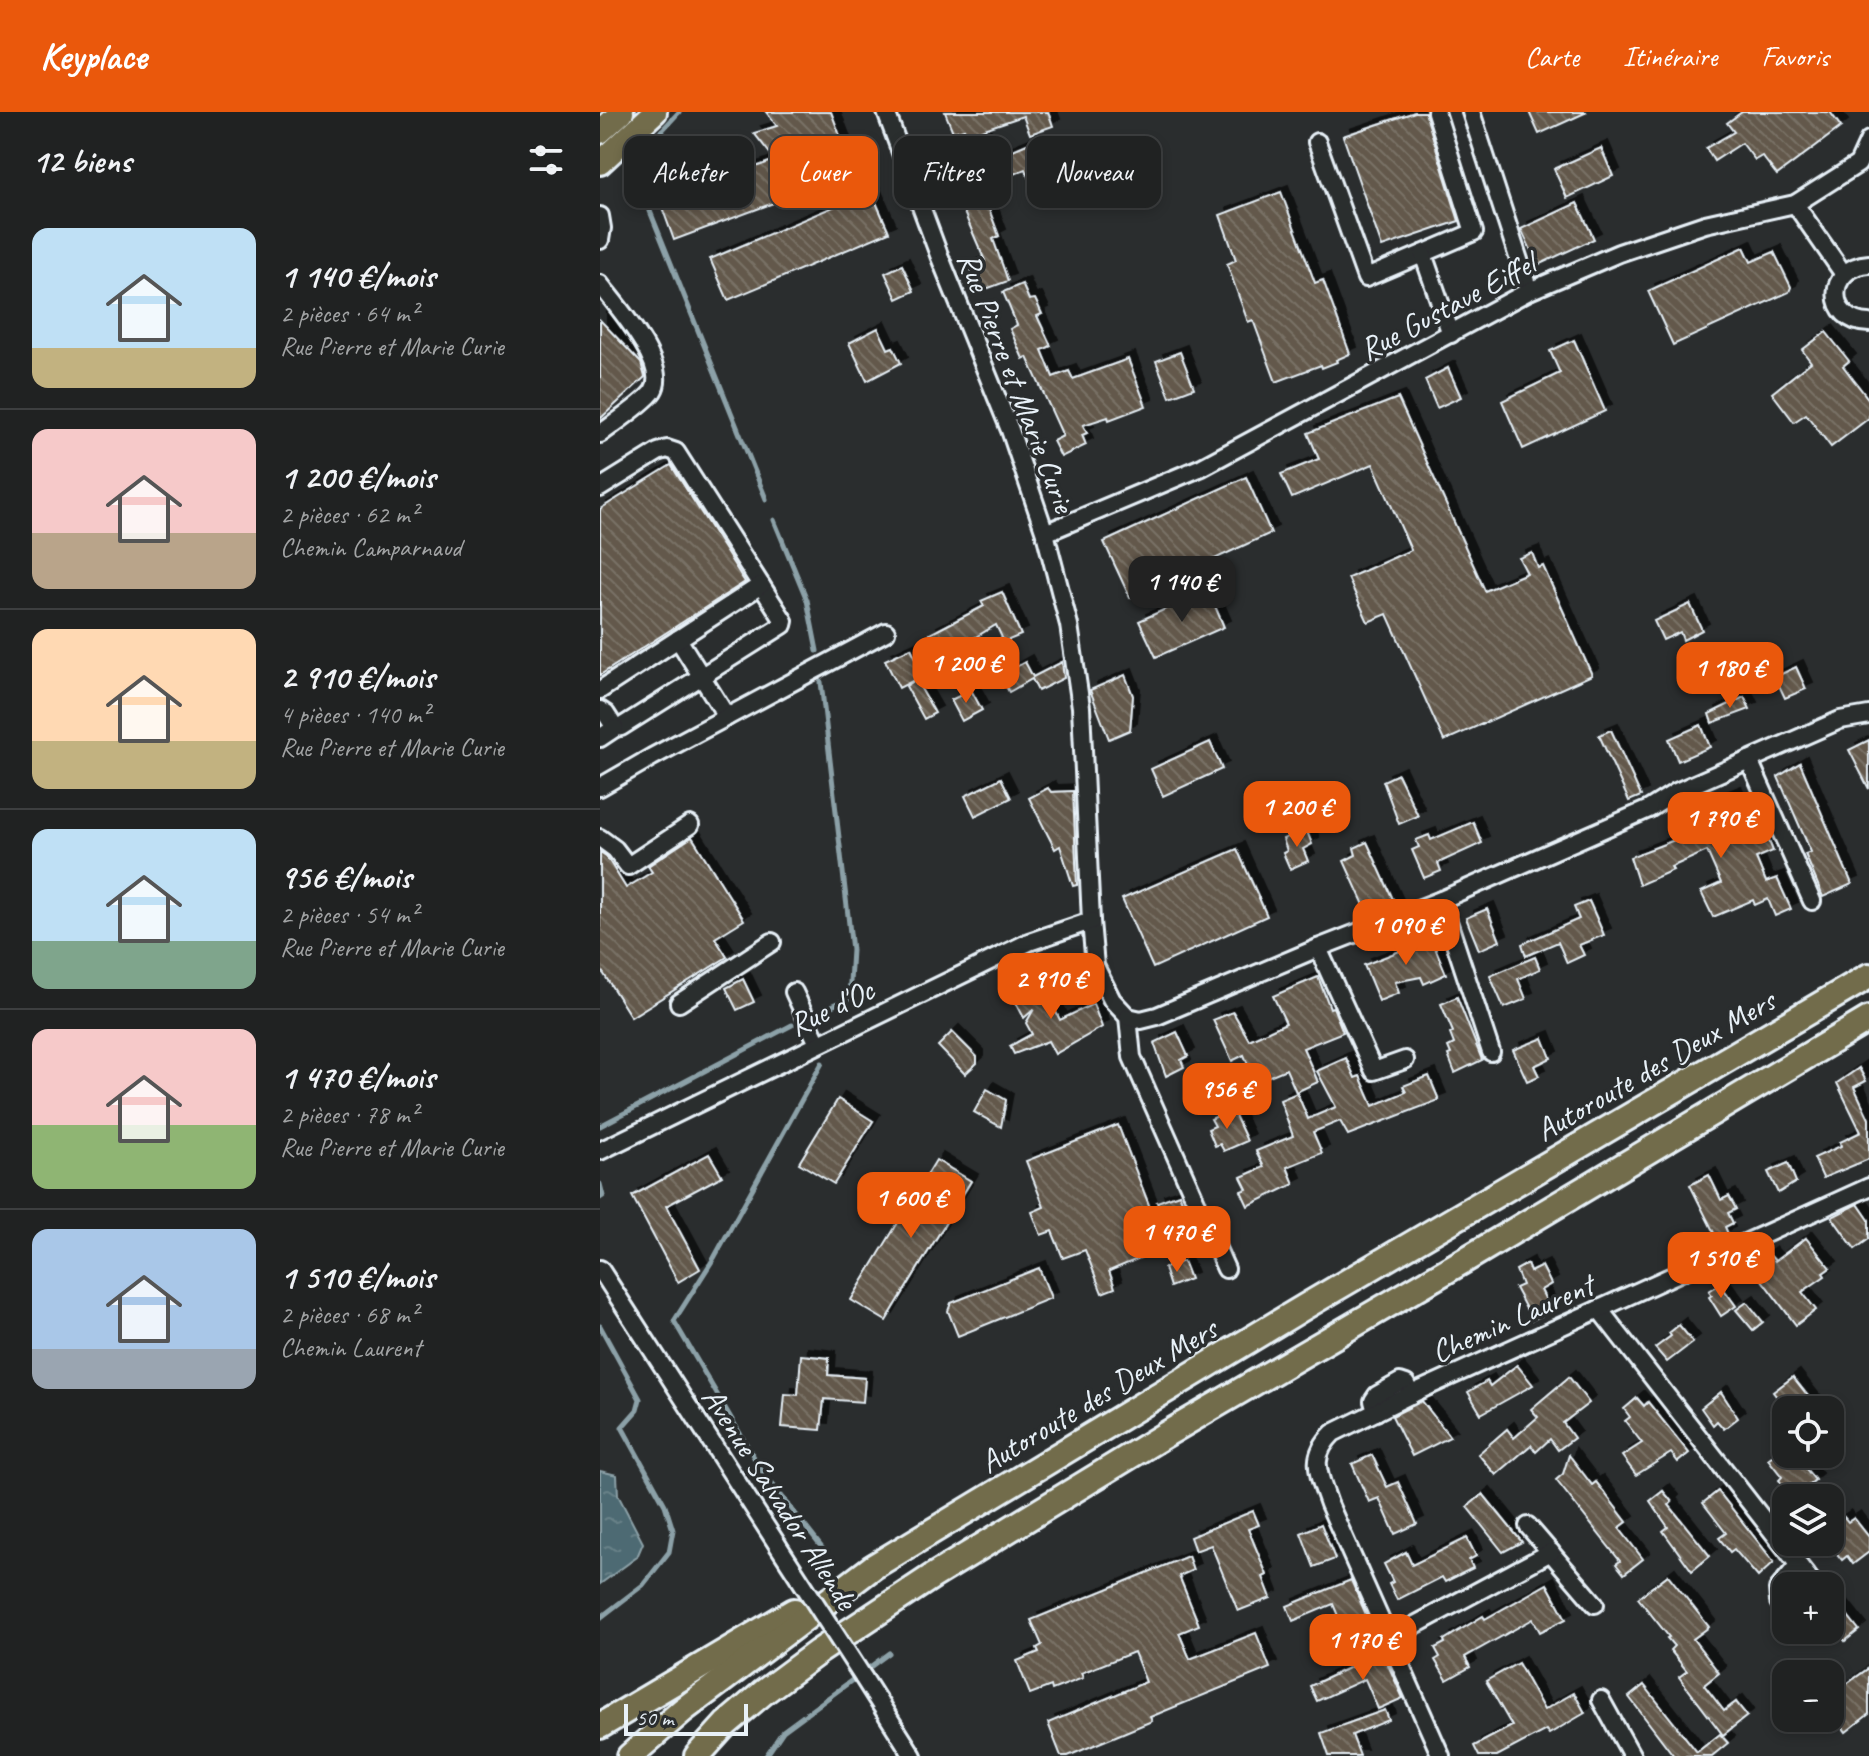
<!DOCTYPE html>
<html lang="fr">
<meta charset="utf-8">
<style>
:root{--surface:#202222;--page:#2d2f2f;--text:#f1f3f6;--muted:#a2a4a5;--line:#3d3f40;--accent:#ea580c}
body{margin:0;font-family:Caveat,sans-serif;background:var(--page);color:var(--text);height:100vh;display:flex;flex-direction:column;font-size:30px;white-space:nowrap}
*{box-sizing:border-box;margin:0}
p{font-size:26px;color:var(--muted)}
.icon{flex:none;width:44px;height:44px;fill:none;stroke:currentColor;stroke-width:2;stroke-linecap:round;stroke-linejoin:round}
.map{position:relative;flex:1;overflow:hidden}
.panel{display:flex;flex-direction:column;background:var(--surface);width:600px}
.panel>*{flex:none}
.banner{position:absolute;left:24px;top:24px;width:760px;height:72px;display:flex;gap:16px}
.controls{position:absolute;left:1172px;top:1284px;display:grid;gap:16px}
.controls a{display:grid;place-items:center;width:72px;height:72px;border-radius:16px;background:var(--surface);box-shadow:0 4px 12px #0003,0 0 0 2px var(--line);font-size:40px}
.scale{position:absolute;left:24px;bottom:20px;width:124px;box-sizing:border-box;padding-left:8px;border:4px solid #e8f1f8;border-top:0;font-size:22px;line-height:28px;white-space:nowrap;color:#e8f1f8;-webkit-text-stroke:6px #2a2d2e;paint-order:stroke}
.price{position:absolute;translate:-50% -68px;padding:0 18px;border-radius:16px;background:var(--accent);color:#fff;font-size:26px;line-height:52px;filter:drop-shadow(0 2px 4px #0008)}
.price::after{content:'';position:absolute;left:50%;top:48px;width:24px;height:18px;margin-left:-12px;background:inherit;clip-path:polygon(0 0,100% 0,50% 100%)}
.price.selected{background:#222;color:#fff}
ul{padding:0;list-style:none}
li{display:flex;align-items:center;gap:24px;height:200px;padding:0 32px}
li+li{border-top:2px solid var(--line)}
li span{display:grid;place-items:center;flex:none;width:224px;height:160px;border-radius:16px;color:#555}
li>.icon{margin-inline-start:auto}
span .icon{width:96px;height:96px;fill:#fffc;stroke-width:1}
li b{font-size:34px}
h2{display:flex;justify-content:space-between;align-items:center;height:96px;padding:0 32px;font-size:34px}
.chip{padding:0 28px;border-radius:16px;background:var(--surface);box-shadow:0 4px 12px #0003,0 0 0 2px var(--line);font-size:28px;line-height:72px}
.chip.selected{background:var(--accent);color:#fff}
header{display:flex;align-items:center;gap:48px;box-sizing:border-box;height:112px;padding:0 40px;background:var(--accent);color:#fff}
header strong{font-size:38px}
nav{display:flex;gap:44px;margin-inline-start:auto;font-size:28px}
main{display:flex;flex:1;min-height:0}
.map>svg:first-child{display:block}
.water{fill:url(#water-ripples);stroke:#8ca1a8;stroke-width:2}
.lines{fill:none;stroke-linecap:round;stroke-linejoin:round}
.stream{stroke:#8ca1a8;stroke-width:5}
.building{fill:url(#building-back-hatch);stroke:#e8f1f8;stroke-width:2;filter:url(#shadow)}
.minor-casing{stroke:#e8f1f8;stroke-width:22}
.major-casing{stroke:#e8f1f8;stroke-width:28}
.highway-casing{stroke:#e8f1f8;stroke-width:30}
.minor{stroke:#2a2d2e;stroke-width:16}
.major{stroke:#726c4b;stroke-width:22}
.highway{stroke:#726c4b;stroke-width:24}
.minor-bridge-casing{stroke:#e8f1f8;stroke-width:22;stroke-linecap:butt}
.minor-bridge{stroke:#2a2d2e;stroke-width:16}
.labels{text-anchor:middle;stroke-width:7;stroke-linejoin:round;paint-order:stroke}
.street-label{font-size:32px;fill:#e8f1f8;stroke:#2a2d2e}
</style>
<header>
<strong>Keyplace</strong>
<nav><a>Carte</a><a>Itinéraire</a><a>Favoris</a></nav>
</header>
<main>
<section class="panel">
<h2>12 biens<svg class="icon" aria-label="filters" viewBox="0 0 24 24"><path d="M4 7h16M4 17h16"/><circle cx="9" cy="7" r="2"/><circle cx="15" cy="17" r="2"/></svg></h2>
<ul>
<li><span style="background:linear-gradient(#bfe0f5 75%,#c2b280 0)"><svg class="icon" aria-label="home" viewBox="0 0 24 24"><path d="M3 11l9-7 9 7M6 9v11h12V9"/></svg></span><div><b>1 140 €/mois</b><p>2 pièces · 64 m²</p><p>Rue Pierre et Marie Curie</p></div></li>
<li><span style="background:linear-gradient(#f6c9c9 65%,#b9a48a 0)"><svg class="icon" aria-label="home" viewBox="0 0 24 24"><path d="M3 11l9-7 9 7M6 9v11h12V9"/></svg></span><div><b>1 200 €/mois</b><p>2 pièces · 62 m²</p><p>Chemin Camparnaud</p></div></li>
<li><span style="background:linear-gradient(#ffd9b3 70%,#c2b280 0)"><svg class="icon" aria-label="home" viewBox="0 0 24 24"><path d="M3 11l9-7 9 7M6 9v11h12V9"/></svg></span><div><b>2 910 €/mois</b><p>4 pièces · 140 m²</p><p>Rue Pierre et Marie Curie</p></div></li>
<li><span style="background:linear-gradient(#bfe0f5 70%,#7fa58c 0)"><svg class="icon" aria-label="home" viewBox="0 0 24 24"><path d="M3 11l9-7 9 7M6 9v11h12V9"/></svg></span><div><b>956 €/mois</b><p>2 pièces · 54 m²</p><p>Rue Pierre et Marie Curie</p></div></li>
<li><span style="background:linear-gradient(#f6c9c9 60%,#8fb573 0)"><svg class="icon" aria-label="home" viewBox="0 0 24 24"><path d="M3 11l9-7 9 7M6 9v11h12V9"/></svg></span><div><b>1 470 €/mois</b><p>2 pièces · 78 m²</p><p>Rue Pierre et Marie Curie</p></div></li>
<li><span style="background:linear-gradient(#a9c7e8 75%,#9aa5b1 0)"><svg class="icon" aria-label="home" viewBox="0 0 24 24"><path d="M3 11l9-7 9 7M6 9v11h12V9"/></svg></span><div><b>1 510 €/mois</b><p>2 pièces · 68 m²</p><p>Chemin Laurent</p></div></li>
</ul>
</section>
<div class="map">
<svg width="1269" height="1644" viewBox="0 0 1269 1644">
<defs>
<pattern id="water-ripples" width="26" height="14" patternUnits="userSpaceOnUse" patternTransform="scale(2)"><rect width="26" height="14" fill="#4e6b73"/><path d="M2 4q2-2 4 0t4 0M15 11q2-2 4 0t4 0" fill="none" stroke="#688188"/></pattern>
<pattern id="building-back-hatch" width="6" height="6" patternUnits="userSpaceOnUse" patternTransform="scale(2)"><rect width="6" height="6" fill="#63594b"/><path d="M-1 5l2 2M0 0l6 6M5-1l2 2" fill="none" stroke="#797166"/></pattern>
<filter id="shadow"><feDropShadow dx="7" dy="-7" stdDeviation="0" flood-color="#0009"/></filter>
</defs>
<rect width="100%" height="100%" fill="#2a2d2e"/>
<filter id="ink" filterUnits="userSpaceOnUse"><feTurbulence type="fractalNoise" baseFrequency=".0125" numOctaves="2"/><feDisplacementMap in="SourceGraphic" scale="16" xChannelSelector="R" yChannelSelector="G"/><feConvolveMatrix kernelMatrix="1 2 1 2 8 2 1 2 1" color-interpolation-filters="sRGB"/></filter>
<g filter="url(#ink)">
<polygon class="water" points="0,1359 17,1363 18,1383 43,1431 37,1445 0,1472"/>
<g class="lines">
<g class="stream">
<polyline points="79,0 31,52 166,387"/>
<polyline points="174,408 207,488 217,539"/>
<polyline points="221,899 249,886 252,838 221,570"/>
<polyline points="222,951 114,1146 74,1209 162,1359 226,1441"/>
<polyline points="0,1014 192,913"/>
<polyline points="0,1072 3,1084 0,1086"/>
<polyline points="0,1214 40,1287 37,1298 22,1315 65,1393 73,1418 69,1440 43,1473 0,1506"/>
<polyline points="166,1644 183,1619 289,1541"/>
</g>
</g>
<g class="building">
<polygon points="166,0 231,0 254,61 74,128 52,68 135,44 142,60 175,48 154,21 177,14"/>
<polygon points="345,0 448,0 453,14 430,22 423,4 381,18 391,43 400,39 401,43 434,29 447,61 429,67 425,57 381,76 399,124 393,127 408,169 375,181 368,164 373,163 370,154 385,149 347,61 377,50 364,17 353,20"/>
<polygon points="815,0 825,0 859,109 782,135 743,24"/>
<polygon points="929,0 987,0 939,22"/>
<polygon points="1142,0 1230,0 1241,15 1177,63 1162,44 1155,48 1142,31 1114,49 1106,36 1134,20 1127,11"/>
<polygon points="1001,36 1013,64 967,86 954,57"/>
<polygon points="271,79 289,120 128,188 110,147"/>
<polygon points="681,80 715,171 723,168 750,242 736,248 737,250 722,256 721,253 676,270 653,208 648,210 627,152 636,148 620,103"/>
<polygon points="977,91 994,127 938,153 921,117"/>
<polygon points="1144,135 1151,150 1174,140 1191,175 1189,180 1073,233 1048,179"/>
<polygon points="302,153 314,179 297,187 285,161"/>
<polygon points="422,172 429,188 435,187 442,202 437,204 451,234 442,238 453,265 469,259 473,267 528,247 546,294 509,308 508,305 483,313 487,321 482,323 486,333 461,345 453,329 463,324 427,245 423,247 410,217 417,213 403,180"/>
<polygon points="0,208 41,251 45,265 0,307"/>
<polygon points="278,216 288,237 293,235 301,251 267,269 249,231"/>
<polygon points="1226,220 1249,249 1243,254 1269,288 1269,306 1231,335 1206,302 1194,310 1172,281 1211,250 1202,238"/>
<polygon points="974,228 1005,299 923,337 902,289 960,261 950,239"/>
<polygon points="580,240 594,276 570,285 556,249"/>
<polygon points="848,256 861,285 837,296 825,268"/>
<polygon points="798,286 885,479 927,461 919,446 932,441 938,456 943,454 992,563 844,629 787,502 768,510 748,466 811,438 773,352 692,386 681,362 719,347 708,321"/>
<polygon points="71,353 145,470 0,563 0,397"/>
<polygon points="646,365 671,421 530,486 504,430"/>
<polygon points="608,478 624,515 556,545 539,509"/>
<polygon points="402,480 421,523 404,530 396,513 342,545 330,522 384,494 381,489"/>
<polygon points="1090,492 1102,518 1083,528 1080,520 1063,528 1054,509"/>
<polygon points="311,536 324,563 299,576 285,548"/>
<polygon points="425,550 433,565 462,550 464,566 438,579 432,567 409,580 400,564"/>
<polygon points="1196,555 1206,577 1185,586 1175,565"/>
<polygon points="525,563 533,584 530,618 509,627 490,578"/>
<polygon points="316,568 335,601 324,607 306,574"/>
<polygon points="371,578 382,598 362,609 351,588"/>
<polygon points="1144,585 1150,597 1112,611 1109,602"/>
<polygon points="1101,613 1110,635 1078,649 1069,627"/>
<polygon points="1011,618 1041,684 1029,689 999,623"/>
<polygon points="1269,628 1269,677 1249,638"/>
<polygon points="610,630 622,657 563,684 551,657"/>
<polygon points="1200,651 1252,772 1223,785 1205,742 1211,740 1178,665"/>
<polygon points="798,662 818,704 799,712 783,669"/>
<polygon points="401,666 411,686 375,704 365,684"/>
<polygon points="448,676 451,680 473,679 477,773 473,774 460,734 455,737 429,686"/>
<polygon points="1134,681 1150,717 1162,712 1173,739 1156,746 1166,770 1177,766 1191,797 1175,804 1168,787 1155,793 1153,788 1113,805 1101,780 1121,771 1107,739 1071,755 1073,758 1039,773 1030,745 1080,726 1078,723 1115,706 1111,695 1120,690 1119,687"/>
<polygon points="873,710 882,731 838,751 841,759 824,766 812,738 819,735 816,728 829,723 831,728"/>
<polygon points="706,717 712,732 703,737 708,749 690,757 683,741 687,739 683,727"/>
<polygon points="92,725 144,808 115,826 127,845 31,905 0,856 0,740 6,744 26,776 52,760 48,754"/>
<polygon points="767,730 796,794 769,804 744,749 756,743 754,736"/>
<polygon points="637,737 667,804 553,856 522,787"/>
<polygon points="989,789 1004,823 979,833 984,843 967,851 958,830 926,844 922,832 979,807 974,795"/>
<polygon points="887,797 900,829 879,838 866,806"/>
<polygon points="829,821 846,862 824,872 821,865 795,870 799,881 779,889 764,853 805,837 803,832"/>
<polygon points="935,845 940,857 918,867 926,887 904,896 890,864"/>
<polygon points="718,865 730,896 733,895 743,920 703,936 718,970 696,980 686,957 655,970 644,943 632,949 613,908 633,900 649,928 686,911 673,884"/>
<polygon points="143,867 154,890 137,898 126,876"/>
<polygon points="440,869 460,908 493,892 502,915 455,942 448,929 414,942 410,934 432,922 426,911 434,897 424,906 410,879 422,873 424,877"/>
<polygon points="857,885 882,948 855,961 848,943 851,942 848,935 854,932 850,922 853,920 841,892"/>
<polygon points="352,920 377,945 377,951 365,962 338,934"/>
<polygon points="577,920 588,944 581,948 584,955 566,964 554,931"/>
<polygon points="943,926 951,946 934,954 939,964 927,969 913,938"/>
<polygon points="746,946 755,966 760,964 773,994 806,980 803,974 829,964 839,988 748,1023 740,1009 713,1020 722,1041 687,1055 694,1072 648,1094 641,1079 647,1077 641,1065 664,1055 656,1039 693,1024 680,988 697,981 708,1007 736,995 717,959"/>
<polygon points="1259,956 1266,969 1254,975 1269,1007 1269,1047 1223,1066 1214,1046 1241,1034 1240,1030 1261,1020 1237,971"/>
<polygon points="387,977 406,988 401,1015 374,1000"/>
<polygon points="238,987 273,1009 234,1072 199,1051"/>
<polygon points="632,997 647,1029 624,1039 620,1032 615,1034 608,1017 615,1014 611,1007"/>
<polygon points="518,1013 552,1101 533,1108 547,1143 509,1159 515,1176 502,1181 485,1138 463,1146 452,1119 441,1123 432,1100 444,1095 426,1049"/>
<polygon points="109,1042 122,1064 66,1094 100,1157 78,1170 32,1084"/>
<polygon points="336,1048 371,1069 286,1209 251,1188"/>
<polygon points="1188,1051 1196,1070 1178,1081 1168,1060"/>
<polygon points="1109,1063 1121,1088 1129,1084 1136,1097 1128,1101 1133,1111 1125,1115 1128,1122 1117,1127 1090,1073"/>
<polygon points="579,1082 593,1116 572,1125 557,1090"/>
<polygon points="1258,1092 1269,1108 1269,1127 1255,1137 1232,1105"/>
<polygon points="1206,1126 1230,1156 1223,1161 1225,1164 1202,1180 1216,1198 1196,1213 1152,1155 1169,1142 1175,1149"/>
<polygon points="583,1149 590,1167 570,1175 564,1156"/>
<polygon points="927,1152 930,1160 942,1154 951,1172 941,1178 951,1199 932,1208 915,1176 922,1173 916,1158"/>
<polygon points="439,1156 451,1186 358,1224 348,1199 351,1191"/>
<polygon points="1120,1172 1136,1194 1121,1204 1109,1185 1112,1183 1109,1179"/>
<polygon points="1147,1190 1163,1210 1153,1218 1136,1198"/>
<polygon points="1079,1213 1093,1230 1067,1250 1055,1236 1071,1224 1069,1221"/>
<polygon points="201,1243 229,1246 228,1263 265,1266 263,1290 224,1287 221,1318 182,1315 185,1282 198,1283"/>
<polygon points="917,1253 933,1273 881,1302 868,1280 887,1269 890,1274"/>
<polygon points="969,1265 989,1291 963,1311 974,1326 958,1338 950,1327 936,1340 931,1333 896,1363 878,1342 907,1317 914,1326 938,1305 931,1297"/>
<polygon points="1193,1265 1219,1298 1187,1298 1173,1280"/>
<polygon points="1121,1280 1138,1306 1124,1317 1117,1309 1113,1313 1101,1296"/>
<polygon points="1037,1286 1044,1294 1048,1290 1089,1341 1078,1350 1071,1341 1036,1363 1022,1344 1042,1331 1025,1309 1030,1305 1024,1297"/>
<polygon points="822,1289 850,1325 812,1344 792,1304"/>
<polygon points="1186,1333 1186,1342 1194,1342 1215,1368 1193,1386 1179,1368 1182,1365 1168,1347"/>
<polygon points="772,1343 787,1375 798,1370 817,1412 795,1422 779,1386 769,1390 752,1352"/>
<polygon points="969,1343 992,1373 996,1370 1027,1410 1019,1416 1043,1447 1024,1462 1016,1452 1020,1449 956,1368 963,1362"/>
<polygon points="1063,1379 1072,1390 1069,1393 1110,1444 1092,1459 1063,1419 1068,1415 1050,1389"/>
<polygon points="1118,1379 1174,1450 1158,1465 1134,1437 1130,1440 1119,1426 1126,1421 1103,1391"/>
<polygon points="883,1382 917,1424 922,1430 903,1440 867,1395"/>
<polygon points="653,1399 659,1413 648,1417 667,1463 663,1465 671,1486 638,1499 611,1433 595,1439 590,1425"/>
<polygon points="1244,1405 1248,1410 1254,1406 1269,1425 1269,1440 1253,1452 1247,1444 1242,1448 1230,1433 1230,1415"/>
<polygon points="721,1412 735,1447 714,1455 701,1421"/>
<polygon points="867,1426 876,1444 869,1448 873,1456 845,1470 842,1465 797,1488 789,1472 793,1470 784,1452 806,1440 812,1453"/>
<polygon points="588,1444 593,1458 579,1464 599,1513 579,1521 590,1547 656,1521 670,1556 550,1605 552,1609 468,1644 461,1644 448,1611 546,1570 534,1540 481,1561 483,1566 452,1578 451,1574 430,1582 417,1549 439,1540 437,1536 442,1533 431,1508"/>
<polygon points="1068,1463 1109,1515 1093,1527 1119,1561 1104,1573 1124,1599 1136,1590 1147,1604 1123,1623 1079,1565 1087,1559 1070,1538 1074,1534 1067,1526 1069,1525 1038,1486"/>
<polygon points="751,1468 774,1521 750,1532 733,1492 693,1509 687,1494"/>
<polygon points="947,1472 966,1507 940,1520 933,1507 865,1545 870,1555 847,1568 835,1548 840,1545 835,1536 845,1531 844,1528 883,1504 885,1507"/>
<polygon points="1241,1495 1259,1518 1245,1529 1230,1510 1230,1503"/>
<polygon points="784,1544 803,1586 778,1597 765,1567 717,1589 710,1574 759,1551 760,1554"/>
<polygon points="918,1551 944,1598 974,1581 985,1601 949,1622 946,1618 897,1644 879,1644 874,1634 912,1614 886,1569"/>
<polygon points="1269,1556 1269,1602 1246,1620 1240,1612 1236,1615 1230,1608 1230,1584"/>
<polygon points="1044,1573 1097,1640 1120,1622 1128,1631 1112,1644 1074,1644 1029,1585"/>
<polygon points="785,1598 789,1608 752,1623 760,1644 729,1644 721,1621"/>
</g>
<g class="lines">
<g class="minor-casing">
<g id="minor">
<polyline points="286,0 339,143 410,318 445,421 469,513 481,595 491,809 495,854 512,888 528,905 532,945 626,1157"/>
<polyline points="871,0 929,179"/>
<polyline points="717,30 766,166 874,120 836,0"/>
<polyline points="1195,92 1243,161"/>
<polyline points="0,104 2,116 0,128"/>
<polyline points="823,142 851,222"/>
<path d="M1269 152C1225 155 1226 210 1269 211"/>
<path d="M0 172C15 192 70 253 53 279 46 290 12 313 0 322"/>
<polyline points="0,376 58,340 67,337 76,340 184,509 183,513 21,615 15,616 6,602 0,598"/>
<polyline points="445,421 602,355 929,179 1019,141 1105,112 1195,92 1258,52 1269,28"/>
<polyline points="78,527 127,605"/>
<polyline points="0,578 161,473"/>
<polyline points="0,626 15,616"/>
<polyline points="1149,648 1212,789"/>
<polyline points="0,675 52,645 286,520"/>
<polyline points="0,726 15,737 28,754 90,713"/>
<polyline points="841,788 891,940"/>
<polyline points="718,836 774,959 805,948"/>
<polyline points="194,880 218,932"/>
<polyline points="79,891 172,830"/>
<polyline points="528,905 541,908 557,904 718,836 841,788 1049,697 1076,680 1240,608 1269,603"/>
<polyline points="0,1039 429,830 491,809"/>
<polyline points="0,1157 177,1432"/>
<polyline points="999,1197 1215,1474"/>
<polyline points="776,1300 773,1289 777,1283 800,1270 806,1272 811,1283"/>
<polyline points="928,1414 995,1492"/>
<polyline points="1186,1498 1179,1490 1178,1477 1198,1453"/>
<polyline points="789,1527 951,1440"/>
<polyline points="263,1565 313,1644"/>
<polyline points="1001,1588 1032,1644"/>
<path d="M841 1644 729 1392C719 1362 708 1346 733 1321L818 1279 1269 1075"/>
</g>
</g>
<g class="major-casing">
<g id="major">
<polyline points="0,20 22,0"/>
<polyline points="0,51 55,0"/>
</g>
</g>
<g class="highway-casing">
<g id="highway">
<polyline points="0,1614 194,1499"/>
<polyline points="30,1644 83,1598 273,1455 706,1194 1269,864"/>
<polyline points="97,1644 126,1612 164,1580 218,1540 333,1464 563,1324 865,1148 1269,907"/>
</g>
</g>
<use href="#minor" class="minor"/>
<use href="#major" class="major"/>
<use href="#highway" class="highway"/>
<g class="minor-bridge-casing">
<polyline id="minor-bridge" points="177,1432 263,1565"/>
</g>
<use href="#minor-bridge" class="minor-bridge"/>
</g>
</g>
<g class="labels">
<g class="street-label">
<text transform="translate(847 194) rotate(-28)" y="11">Rue Gustave Eiffel</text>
<text transform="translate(417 270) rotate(69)" y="11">Rue Pierre et Marie Curie</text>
<text transform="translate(231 895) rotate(-26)" y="11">Rue d'Oc</text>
<text transform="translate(1055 953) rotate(-30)" y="11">Autoroute des Deux Mers</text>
<text transform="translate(912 1206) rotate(-24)" y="11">Chemin Laurent</text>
<text transform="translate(498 1283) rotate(-31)" y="11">Autoroute des Deux Mers</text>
<text transform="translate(180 1386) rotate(57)" y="11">Avenue Salvador Allende</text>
</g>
</g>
</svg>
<div class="controls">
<a><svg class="icon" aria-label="locate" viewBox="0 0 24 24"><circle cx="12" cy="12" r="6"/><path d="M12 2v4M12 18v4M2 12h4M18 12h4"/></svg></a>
<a><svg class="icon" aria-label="layers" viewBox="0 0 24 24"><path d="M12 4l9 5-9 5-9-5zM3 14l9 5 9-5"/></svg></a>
<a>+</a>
<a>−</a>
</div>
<div class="scale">50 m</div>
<b class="price selected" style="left:582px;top:512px">1 140 €</b>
<b class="price" style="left:366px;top:593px">1 200 €</b>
<b class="price" style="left:1130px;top:598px">1 180 €</b>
<b class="price" style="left:697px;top:737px">1 200 €</b>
<b class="price" style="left:1121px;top:748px">1 790 €</b>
<b class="price" style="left:806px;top:855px">1 090 €</b>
<b class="price" style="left:451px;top:909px">2 910 €</b>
<b class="price" style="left:627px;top:1019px">956 €</b>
<b class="price" style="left:311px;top:1128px">1 600 €</b>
<b class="price" style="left:577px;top:1162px">1 470 €</b>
<b class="price" style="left:1121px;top:1188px">1 510 €</b>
<b class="price" style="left:763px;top:1570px">1 170 €</b>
<div class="banner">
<a class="chip">Acheter</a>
<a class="chip selected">Louer</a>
<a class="chip">Filtres</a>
<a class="chip">Nouveau</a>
</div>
</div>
</main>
